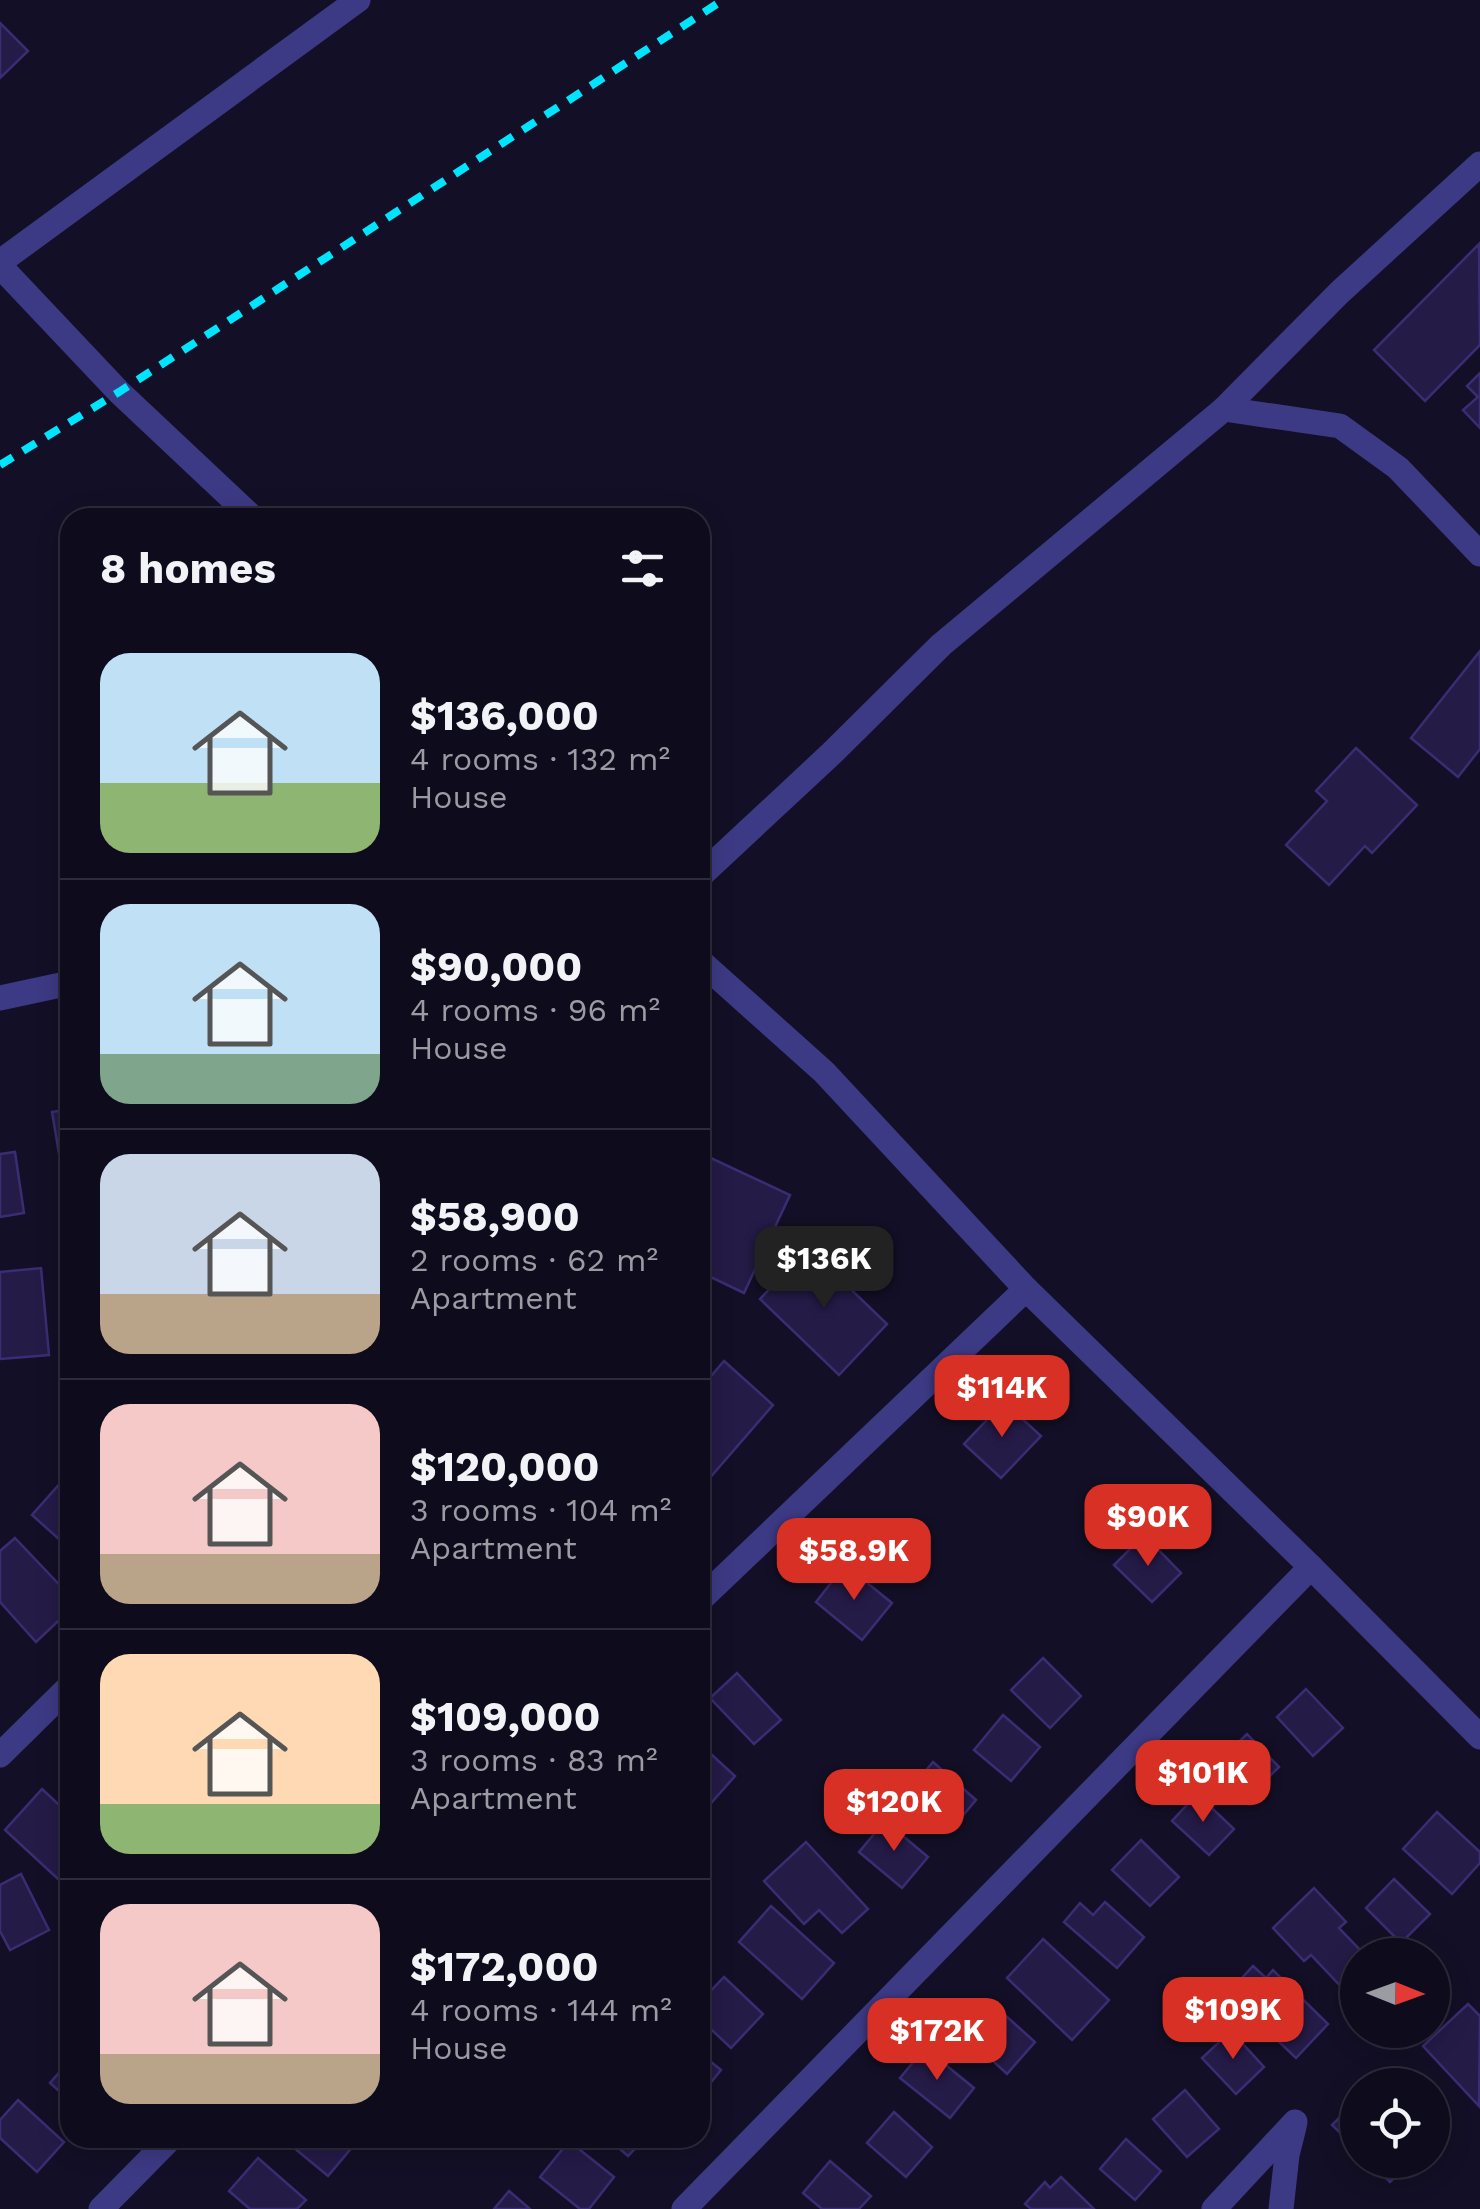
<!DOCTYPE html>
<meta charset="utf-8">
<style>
:root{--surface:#0e0b1c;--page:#1c1929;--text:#f1f3f6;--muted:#9b9ba3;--line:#2e2b3b;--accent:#d93025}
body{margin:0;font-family:"Work Sans",sans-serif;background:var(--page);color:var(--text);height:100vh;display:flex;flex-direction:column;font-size:38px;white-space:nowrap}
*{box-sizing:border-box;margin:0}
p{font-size:32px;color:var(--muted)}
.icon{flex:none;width:55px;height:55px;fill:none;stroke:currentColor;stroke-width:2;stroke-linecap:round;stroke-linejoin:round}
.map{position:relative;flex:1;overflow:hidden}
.drawer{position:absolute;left:60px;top:508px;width:650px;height:1640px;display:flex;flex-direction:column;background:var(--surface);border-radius:30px;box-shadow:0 5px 25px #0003,0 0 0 2px var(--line)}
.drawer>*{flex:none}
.needle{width:65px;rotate:91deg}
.fabs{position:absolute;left:1340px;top:1938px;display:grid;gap:20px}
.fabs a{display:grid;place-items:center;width:110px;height:110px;border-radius:50%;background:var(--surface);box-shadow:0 5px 25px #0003,0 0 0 2px var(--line);font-size:50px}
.price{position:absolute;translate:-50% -85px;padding:0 22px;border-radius:20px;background:var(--accent);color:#fff;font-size:32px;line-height:65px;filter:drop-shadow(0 2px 5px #0008)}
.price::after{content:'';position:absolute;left:50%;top:60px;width:30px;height:22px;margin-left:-15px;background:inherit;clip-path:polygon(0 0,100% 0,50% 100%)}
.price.selected{background:#222;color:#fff}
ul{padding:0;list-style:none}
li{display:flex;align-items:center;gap:30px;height:250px;padding:0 40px}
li+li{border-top:2px solid var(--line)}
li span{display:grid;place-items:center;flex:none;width:280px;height:200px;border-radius:30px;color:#555}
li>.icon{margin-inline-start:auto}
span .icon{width:120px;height:120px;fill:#fffc;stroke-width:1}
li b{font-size:42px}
h2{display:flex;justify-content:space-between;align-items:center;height:120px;padding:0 40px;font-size:42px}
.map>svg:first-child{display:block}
.building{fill:#241b47;stroke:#3b2d73;stroke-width:2.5}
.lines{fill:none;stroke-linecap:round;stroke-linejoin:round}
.minor{stroke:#3d3a85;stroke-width:25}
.rail{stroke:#00e5ff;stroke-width:8;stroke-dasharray:15 12;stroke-linecap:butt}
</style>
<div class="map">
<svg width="1480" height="2209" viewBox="0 0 1480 2209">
<rect width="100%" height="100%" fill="#130f26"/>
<g class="building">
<polygon points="0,23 28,51 0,78"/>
<polygon points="1479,244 1480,345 1425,401 1374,350"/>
<polygon points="1480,373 1480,428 1463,410 1478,397 1467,386"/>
<polygon points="1480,651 1480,749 1458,777 1411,738"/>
<polygon points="1356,748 1417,805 1372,853 1365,846 1329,885 1286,845 1327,801 1316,791"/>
<polygon points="70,1109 70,1207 68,1207 52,1112"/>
<polygon points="15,1152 24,1213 0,1217 0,1154"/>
<polygon points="700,1153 790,1195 744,1293 700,1272"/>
<polygon points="808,1248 887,1324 839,1375 760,1299"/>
<polygon points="41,1268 49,1355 0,1359 0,1272"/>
<polygon points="724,1361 773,1405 708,1480 700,1473 700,1389"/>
<polygon points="1004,1402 1041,1436 1001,1478 964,1444"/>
<polygon points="63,1480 70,1487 70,1549 32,1515"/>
<polygon points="1144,1535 1181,1573 1152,1602 1114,1565"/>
<polygon points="15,1538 70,1596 70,1610 36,1642 0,1602 0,1551"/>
<polygon points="845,1565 892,1603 862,1640 816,1602"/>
<polygon points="1043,1658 1081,1696 1050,1728 1011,1690"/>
<polygon points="737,1673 781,1720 754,1744 710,1698"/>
<polygon points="1306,1689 1343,1728 1313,1756 1277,1717"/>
<polygon points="1003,1715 1040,1747 1011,1781 974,1750"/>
<polygon points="1247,1734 1279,1767 1248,1797 1216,1764"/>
<polygon points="700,1744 735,1776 705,1810 700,1805"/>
<polygon points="933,1762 976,1800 950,1831 907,1793"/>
<polygon points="42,1789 70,1815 70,1867 58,1879 5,1830"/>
<polygon points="1197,1794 1234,1829 1209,1855 1172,1821"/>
<polygon points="1437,1812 1480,1852 1480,1863 1452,1894 1403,1849"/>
<polygon points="885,1821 928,1857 902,1888 859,1852"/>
<polygon points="1141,1840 1179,1877 1150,1906 1112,1870"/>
<polygon points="806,1842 868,1909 842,1933 819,1910 804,1924 764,1881"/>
<polygon points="21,1874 49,1930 10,1950 0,1931 0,1885"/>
<polygon points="1394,1879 1430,1914 1401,1943 1366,1908"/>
<polygon points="1314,1888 1346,1922 1339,1928 1365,1955 1358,1955 1358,1983 1347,1993 1311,1955 1304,1961 1273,1928"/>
<polygon points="1105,1902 1144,1937 1117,1968 1064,1922 1080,1903 1093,1915"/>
<polygon points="771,1906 834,1963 802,1999 739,1942"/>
<polygon points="1043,1939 1109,2000 1072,2040 1007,1978"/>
<polygon points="1253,1966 1266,1978 1273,1970 1328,2024 1296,2058 1228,1993"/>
<polygon points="724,1977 763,2014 731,2048 700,2019 700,2002"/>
<polygon points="1468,2004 1480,2016 1479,2106 1423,2046"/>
<polygon points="996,2007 1035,2042 1007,2074 968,2038"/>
<polygon points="1231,2031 1264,2067 1236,2094 1202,2058"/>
<polygon points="925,2048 974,2088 950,2118 900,2078"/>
<polygon points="700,2053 721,2070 700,2096"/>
<polygon points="70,2060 70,2101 50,2083"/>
<polygon points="1185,2090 1219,2129 1187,2157 1153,2119"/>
<polygon points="1358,2099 1358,2150 1332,2125"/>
<polygon points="18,2100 64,2142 37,2172 0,2138 0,2120"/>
<polygon points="894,2112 932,2147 906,2177 867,2143"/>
<polygon points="282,2138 358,2138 359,2139 328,2176"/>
<polygon points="607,2138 645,2138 628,2156"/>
<polygon points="1126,2139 1161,2171 1135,2200 1100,2169"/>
<polygon points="569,2141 614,2177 589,2209 580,2209 540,2177"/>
<polygon points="258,2158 306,2200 297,2209 250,2209 229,2191"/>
<polygon points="1367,2160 1412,2160 1390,2182"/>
<polygon points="830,2161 871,2196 859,2209 822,2209 803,2193"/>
<polygon points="1061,2177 1094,2209 1031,2209 1025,2204 1045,2182 1050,2188"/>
<polygon points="509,2191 530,2209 494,2209"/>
</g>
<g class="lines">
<g class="minor">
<polyline points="0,262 358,0"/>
<polyline points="0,266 119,392 253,518"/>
<polyline points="1224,409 1340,426 1398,468 1480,554"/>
<polyline points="700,876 832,753 941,645 1224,409 1340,292 1480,164"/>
<polyline points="700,961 824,1072 1026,1289 1311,1567 1480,1737"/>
<polyline points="0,998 70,983"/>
<polyline points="700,1600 1026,1289"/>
<polyline points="0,1755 70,1686"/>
<polyline points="101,2209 171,2138"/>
<polyline points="684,2209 1311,1567"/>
<polyline points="1214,2209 1295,2122"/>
<polyline points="1281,2209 1287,2155 1294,2127"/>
</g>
<polyline class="rail" points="0,465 119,392 723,0"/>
</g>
</svg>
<div class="fabs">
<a><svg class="needle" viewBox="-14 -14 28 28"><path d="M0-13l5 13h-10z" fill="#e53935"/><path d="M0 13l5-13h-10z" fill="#9b9ba3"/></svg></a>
<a><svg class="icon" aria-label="locate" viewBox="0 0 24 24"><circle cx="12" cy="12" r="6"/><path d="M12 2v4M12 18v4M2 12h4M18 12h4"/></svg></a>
</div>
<b class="price selected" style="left:824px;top:1311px">$136K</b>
<b class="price" style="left:1002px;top:1440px">$114K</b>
<b class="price" style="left:1148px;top:1569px">$90K</b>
<b class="price" style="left:854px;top:1603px">$58.9K</b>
<b class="price" style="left:1203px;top:1825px">$101K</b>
<b class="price" style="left:894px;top:1854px">$120K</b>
<b class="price" style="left:1233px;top:2062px">$109K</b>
<b class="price" style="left:937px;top:2083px">$172K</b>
<section class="drawer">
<h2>8 homes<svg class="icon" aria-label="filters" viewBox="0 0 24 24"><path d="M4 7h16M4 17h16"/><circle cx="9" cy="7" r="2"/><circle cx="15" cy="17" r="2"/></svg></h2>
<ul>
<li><span style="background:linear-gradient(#bfe0f5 65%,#8fb573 0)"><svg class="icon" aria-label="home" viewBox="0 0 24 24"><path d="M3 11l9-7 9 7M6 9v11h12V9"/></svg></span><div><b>$136,000</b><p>4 rooms · 132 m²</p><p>House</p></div></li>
<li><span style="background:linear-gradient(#bfe0f5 75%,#7fa58c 0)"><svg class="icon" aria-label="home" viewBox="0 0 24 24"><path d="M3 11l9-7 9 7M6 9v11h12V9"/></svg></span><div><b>$90,000</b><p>4 rooms · 96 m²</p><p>House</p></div></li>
<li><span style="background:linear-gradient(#c9d6e8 70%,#b9a48a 0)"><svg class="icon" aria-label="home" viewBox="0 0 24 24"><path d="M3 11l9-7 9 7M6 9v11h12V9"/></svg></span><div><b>$58,900</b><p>2 rooms · 62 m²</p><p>Apartment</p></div></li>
<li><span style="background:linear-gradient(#f6c9c9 75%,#b9a48a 0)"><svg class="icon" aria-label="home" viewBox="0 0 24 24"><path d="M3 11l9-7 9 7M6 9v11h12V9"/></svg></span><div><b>$120,000</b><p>3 rooms · 104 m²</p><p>Apartment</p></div></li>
<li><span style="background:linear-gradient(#ffd9b3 75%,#8fb573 0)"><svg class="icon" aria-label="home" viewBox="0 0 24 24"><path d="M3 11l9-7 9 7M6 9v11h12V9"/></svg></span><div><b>$109,000</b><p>3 rooms · 83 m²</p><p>Apartment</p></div></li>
<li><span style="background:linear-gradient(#f6c9c9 75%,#b9a48a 0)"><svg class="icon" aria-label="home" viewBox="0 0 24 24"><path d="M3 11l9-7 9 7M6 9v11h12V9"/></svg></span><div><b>$172,000</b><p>4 rooms · 144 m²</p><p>House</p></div></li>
</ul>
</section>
</div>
